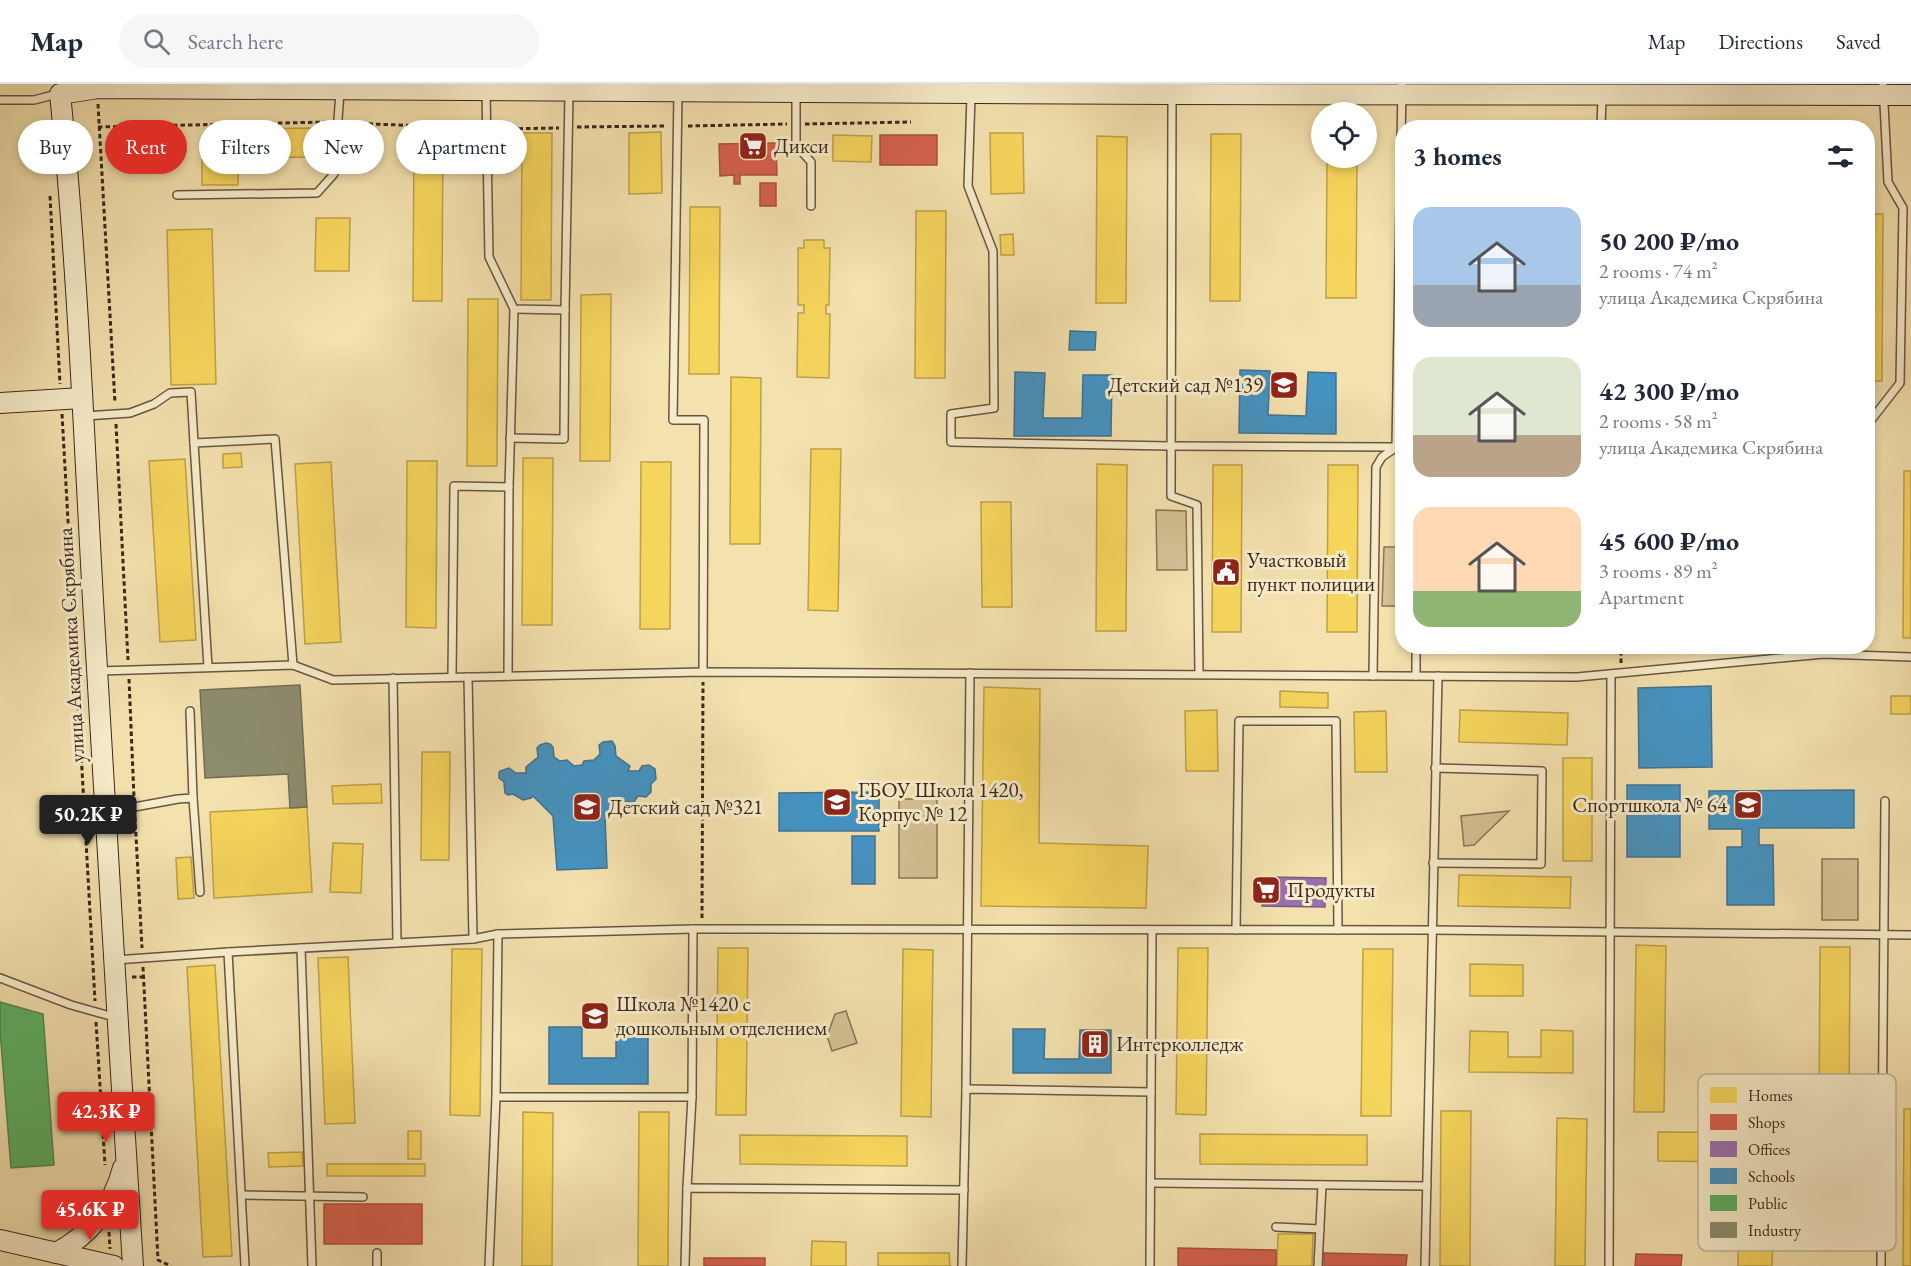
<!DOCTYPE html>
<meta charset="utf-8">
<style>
:root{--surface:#fff;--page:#f6f6f7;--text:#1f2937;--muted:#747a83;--line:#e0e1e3;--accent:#d93025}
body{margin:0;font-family:"EB Garamond",serif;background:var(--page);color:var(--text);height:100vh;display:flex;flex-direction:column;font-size:22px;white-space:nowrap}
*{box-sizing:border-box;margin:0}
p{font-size:20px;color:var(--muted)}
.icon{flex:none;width:33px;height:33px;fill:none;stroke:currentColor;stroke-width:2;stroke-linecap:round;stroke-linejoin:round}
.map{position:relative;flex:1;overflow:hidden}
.drawer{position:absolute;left:1395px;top:36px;width:480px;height:534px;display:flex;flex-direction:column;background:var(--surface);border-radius:24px;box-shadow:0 3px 9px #0003}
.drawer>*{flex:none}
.banner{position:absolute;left:18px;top:36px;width:570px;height:54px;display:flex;gap:12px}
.fabs{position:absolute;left:1311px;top:18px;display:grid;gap:12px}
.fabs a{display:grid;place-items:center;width:66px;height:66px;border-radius:50%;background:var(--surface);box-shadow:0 3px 9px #0003;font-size:30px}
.price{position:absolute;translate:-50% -51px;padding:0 14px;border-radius:6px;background:var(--accent);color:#fff;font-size:20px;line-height:39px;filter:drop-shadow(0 2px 3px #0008)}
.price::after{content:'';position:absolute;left:50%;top:36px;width:18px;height:14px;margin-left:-9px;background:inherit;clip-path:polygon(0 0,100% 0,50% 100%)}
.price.current{background:#222;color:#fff}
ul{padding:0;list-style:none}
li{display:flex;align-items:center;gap:18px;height:150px;padding:0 18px}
li span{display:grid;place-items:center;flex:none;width:168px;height:120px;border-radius:18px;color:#555}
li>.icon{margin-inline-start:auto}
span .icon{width:72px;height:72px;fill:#fffc;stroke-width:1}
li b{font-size:26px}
h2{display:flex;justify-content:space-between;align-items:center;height:72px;padding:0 18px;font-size:26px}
.tag{padding:0 21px;border-radius:27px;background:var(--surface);box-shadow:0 3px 9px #0003;font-size:21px;line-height:54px}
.tag.current{background:var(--accent);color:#fff}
header{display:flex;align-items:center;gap:36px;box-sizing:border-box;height:84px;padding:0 30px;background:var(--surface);border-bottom:2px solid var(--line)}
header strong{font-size:28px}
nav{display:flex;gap:33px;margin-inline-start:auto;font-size:21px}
.search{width:420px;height:54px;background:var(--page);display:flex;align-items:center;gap:15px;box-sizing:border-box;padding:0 21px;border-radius:33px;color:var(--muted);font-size:22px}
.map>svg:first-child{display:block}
.green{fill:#d4c195;stroke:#887459;stroke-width:1.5}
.homes{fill:#f6d55c;stroke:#bea049;stroke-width:1.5}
.shops{fill:#d6604d;stroke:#a84f3f;stroke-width:1.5}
.offices{fill:#9970ab;stroke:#7d5a80;stroke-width:1.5}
.schools{fill:#4393c3;stroke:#417291;stroke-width:1.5}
.public{fill:#5aae61;stroke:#51854d;stroke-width:1.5}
.industry{fill:#8c8c6e;stroke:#746d56;stroke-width:1.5}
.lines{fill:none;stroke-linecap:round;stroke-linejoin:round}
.lane-casing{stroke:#6a5541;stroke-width:10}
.secondary-casing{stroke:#3d261d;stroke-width:22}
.path{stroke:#3d261d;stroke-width:3;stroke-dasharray:4.5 3;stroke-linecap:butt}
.lane{stroke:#f7ecca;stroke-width:7}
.secondary{stroke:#f7ecca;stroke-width:20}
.labels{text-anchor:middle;stroke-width:6;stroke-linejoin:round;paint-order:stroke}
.poi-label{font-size:21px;fill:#3d261d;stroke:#f7ecca;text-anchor:start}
.street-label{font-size:21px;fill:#3d261d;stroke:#f7ecca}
.key{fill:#f7ecca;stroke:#bfb196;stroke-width:1.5}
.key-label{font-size:16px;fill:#3d261d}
</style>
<header>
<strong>Map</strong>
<div class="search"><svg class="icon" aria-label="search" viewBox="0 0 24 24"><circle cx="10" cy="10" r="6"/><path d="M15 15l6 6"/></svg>Search here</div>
<nav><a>Map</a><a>Directions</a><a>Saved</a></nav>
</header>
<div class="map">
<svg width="1911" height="1182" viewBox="0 0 1911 1182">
<rect width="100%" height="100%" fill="#f3e1ae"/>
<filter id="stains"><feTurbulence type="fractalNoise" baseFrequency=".00333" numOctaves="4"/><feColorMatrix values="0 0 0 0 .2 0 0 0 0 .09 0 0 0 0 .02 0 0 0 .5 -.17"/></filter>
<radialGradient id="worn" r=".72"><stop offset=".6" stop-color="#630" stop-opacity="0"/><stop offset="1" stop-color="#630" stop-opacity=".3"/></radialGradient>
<g class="green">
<polygon points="1156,426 1186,427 1187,486 1157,486"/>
<polygon points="1384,463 1402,463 1402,522 1382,522"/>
<rect x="899" y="715" width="38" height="79"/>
<polygon points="1509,727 1474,761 1464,762 1461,732"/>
<rect x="1822" y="775" width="36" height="61"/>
<polygon points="846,927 857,959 832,967 827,952 835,930"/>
</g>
<g class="homes">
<polygon points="316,44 316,73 238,74 238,101 202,101 202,75 218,75 218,45"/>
<polygon points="661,48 662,109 629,110 629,49"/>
<polygon points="522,49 552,49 551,216 521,216"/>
<polygon points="990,49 1023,49 1024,109 991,110"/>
<polygon points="414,50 443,50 442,217 413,217"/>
<polygon points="1211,50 1241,50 1240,217 1210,217"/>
<polygon points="833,51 872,52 871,78 833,77"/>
<polygon points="1097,52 1127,53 1126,219 1096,219"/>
<polygon points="1327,74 1357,74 1356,214 1326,214"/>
<polygon points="690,123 720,123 719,290 689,290"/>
<polygon points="916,127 946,127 945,294 915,294"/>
<polygon points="1868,130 1883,130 1882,297 1868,297"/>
<polygon points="316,134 350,134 349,187 315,187"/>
<polygon points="212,145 216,300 171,301 167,146"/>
<polygon points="1013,150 1014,171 1001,171 1000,151"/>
<polygon points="804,156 824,156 824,164 830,164 829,221 826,221 826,230 830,230 829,294 797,293 798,229 804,229 804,221 798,221 798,164 804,164"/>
<polygon points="611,210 610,377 580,377 581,211"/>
<polygon points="468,215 498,215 497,382 467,382"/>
<polygon points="731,293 761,294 760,460 730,460"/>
<polygon points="811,365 841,365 838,527 808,526"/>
<polygon points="241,369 242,383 223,384 223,370"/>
<polygon points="523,374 553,374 552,541 522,541"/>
<polygon points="185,375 196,556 160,558 149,377"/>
<polygon points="407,377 437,377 436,544 406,543"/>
<polygon points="331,378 341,558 305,560 295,380"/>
<polygon points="641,378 671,378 670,545 640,545"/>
<polygon points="1097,380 1127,381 1126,547 1096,547"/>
<polygon points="1213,381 1242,381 1241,548 1212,548"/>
<polygon points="1328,381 1358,381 1357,548 1327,548"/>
<polygon points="1904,387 1911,387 1911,554 1903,554"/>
<polygon points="981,418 1011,418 1012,523 982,523"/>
<polygon points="984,603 1040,605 1039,759 1148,762 1146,824 981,822"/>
<polygon points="1280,607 1328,609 1328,624 1280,623"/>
<rect x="1891" y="612" width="20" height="18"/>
<polygon points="1217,626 1218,687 1186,687 1185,627"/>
<polygon points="1460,626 1568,629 1567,661 1459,658"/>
<polygon points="1386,627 1387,688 1355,688 1354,628"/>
<polygon points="422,668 450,668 449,776 421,776"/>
<rect x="1563" y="674" width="29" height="103"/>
<polygon points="381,700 382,719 333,720 332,702"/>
<polygon points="307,723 312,808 214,814 210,728"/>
<polygon points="333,759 363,760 361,809 330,808"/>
<polygon points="191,773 194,814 178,815 176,774"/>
<polygon points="1459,791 1571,793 1570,824 1458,822"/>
<polygon points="1636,861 1666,862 1664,1028 1634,1028"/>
<polygon points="1820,863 1850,863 1849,1029 1819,1029"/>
<polygon points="718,864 748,864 746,1031 716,1031"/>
<polygon points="1178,864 1208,864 1206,1031 1176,1030"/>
<polygon points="452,865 482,865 480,1032 450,1031"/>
<polygon points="903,865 933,866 931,1033 901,1032"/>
<polygon points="1363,865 1393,865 1391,1032 1361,1032"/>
<polygon points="348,873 355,1039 325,1040 318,874"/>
<polygon points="1470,880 1523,881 1523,912 1470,912"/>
<polygon points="215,881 232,1172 203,1173 187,883"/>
<polygon points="1541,946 1573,947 1573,989 1469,988 1470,947 1508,948 1508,973 1541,973"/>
<polygon points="1904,1025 1911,1025 1911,1182 1903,1182"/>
<polygon points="1441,1027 1471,1027 1470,1182 1440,1182"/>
<polygon points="523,1028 553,1029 552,1182 522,1182"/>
<polygon points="639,1028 669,1028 668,1182 638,1182"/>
<polygon points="1557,1034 1587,1035 1585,1182 1555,1182"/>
<rect x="408" y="1047" width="13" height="28"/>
<polygon points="1658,1048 1825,1049 1825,1079 1658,1077"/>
<polygon points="1200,1050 1367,1051 1367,1081 1200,1080"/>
<polygon points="740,1051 907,1052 907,1082 740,1080"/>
<polygon points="302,1068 303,1082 269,1083 268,1069"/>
<rect x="327" y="1080" width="98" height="12"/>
<polygon points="1278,1150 1313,1150 1312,1182 1277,1182"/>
<polygon points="1738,1155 1773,1155 1772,1182 1738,1182"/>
<polygon points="812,1157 846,1158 846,1182 811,1182"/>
<polygon points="878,1169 949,1169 950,1182 878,1182"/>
</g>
<g class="shops">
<rect x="880" y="51" width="57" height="30"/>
<polygon points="776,59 777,91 740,91 740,100 734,100 734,91 720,92 719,60"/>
<rect x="760" y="99" width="16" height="23"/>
<rect x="324" y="1120" width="98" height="40"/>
<polygon points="1178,1164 1276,1166 1276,1182 1178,1182"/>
<polygon points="1324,1169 1407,1171 1406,1182 1324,1182"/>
<polygon points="1636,1170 1682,1171 1681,1182 1635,1182"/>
<rect x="704" y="1174" width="61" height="8"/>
</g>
<polygon class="offices" points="1263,793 1326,794 1325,823 1262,822"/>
<g class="schools">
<polygon points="1070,247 1096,248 1095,266 1069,266"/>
<polygon points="1240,286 1270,287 1268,331 1306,332 1308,288 1336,289 1336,350 1239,349"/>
<polygon points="1015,288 1045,289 1043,334 1082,334 1083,291 1112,291 1111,352 1014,352"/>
<polygon points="1711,602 1712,683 1639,684 1638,604"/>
<polygon points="612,657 615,662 616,672 630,682 628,687 639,687 642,682 649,681 655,685 656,695 651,700 651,708 646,713 638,712 634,718 627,718 620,715 605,731 607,784 557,786 553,732 533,712 531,714 523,716 513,710 508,711 505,709 504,698 499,694 499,689 500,687 509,684 516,689 526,689 526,683 538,673 537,664 540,661 546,659 550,660 553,663 554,673 560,677 567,676 574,682 582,681 584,677 594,676 600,670 599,661 603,658"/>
<rect x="1627" y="701" width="53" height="72"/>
<polygon points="1854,706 1854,744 1759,744 1759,761 1773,761 1774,821 1727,821 1727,763 1742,763 1742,745 1709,745 1709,707"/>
<polygon points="879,708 879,747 779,747 779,709"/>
<rect x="852" y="752" width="23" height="48"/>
<polygon points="549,943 582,943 582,974 616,974 616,943 648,943 648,1000 549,1000"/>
<polygon points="1013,945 1045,945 1044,975 1079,975 1080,946 1111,946 1111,989 1013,989"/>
</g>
<polygon class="public" points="0,918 43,930 54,1081 11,1084 0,946"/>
<polygon class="industry" points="300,601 307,723 290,724 288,690 205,694 200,606"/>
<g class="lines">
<g class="lane-casing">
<g id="lane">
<polyline points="1402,0 1396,363 1402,363"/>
<polyline points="486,8 489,173 514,225 565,226 569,10"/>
<polyline points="678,9 673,336 704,336 703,588"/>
<polyline points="796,10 796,61 811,78 811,122"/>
<polyline points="971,12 968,102 993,167 994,324 951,330 951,358 1170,362 1396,363"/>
<polyline points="1172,13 1171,412 1197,421 1199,590"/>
<polyline points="0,16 34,16 57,10"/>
<polyline points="1601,44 1602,14"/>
<polyline points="177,111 317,109 334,90 340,8"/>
<polyline points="85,332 130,329 154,320 170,309 191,308 194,359"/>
<polyline points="1868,340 1900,299 1903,124 1888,98 1883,0"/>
<polyline points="510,354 564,355 565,226"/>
<polyline points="208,583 194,359 275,355 293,581"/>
<polyline points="99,587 293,581 333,596 703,588 1577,593 1824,570 1911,573"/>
<polyline points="508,592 509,403"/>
<polyline points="1373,592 1376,383 1382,373 1395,364"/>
<polyline points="1416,592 1416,562"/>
<polyline points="452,593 454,402 509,403 514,225"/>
<polyline points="468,593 473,855"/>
<polyline points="393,594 397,859"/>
<polyline points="190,627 193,714"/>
<polyline points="107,728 178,715 193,714 200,808"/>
<polyline points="1433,779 1541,780 1542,687 1435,684"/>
<polyline points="1236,846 1239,637 1336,637 1338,846"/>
<polyline points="498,850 693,845"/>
<polyline points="301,864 312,1182"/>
<polyline points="228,868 245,1182"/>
<polyline points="115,876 228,868 473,855 498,850 496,1013"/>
<polyline points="0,894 71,921 114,933"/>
<polyline points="966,1005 970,589"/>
<polyline points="692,1013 693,845 1431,846 1911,851"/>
<polyline points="1151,1099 1427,1102"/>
<polyline points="242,1111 363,1113"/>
<polyline points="1276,1143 1320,1145"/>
<polyline points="377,1182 377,1169"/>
<polyline points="489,1182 496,1013 692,1013 687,1104"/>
<polyline points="685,1182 687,1104 964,1106"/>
<polyline points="962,1182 966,1005 1151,1008"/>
<polyline points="1150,1182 1152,846"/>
<polyline points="1318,1182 1322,1101"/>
<polyline points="1425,1182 1438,592"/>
<polyline points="1609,1182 1611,590"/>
<polyline points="1881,1182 1885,717"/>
</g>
</g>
<g class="secondary-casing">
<g id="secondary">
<polyline points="0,319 82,314"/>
<polyline points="0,1156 114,1182"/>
<path d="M56 1169C90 1151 113 1121 123 1084"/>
<path d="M133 1182C120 966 105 750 94 534 84 359 78 184 60 10L98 4 1172 10 1911 11"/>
</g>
</g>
<g class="path">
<polyline points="98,20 115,319"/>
<polyline points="346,39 478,44"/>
<polyline points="805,40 911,38"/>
<polyline points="688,42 787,40"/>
<polyline points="98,43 328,38"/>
<polyline points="577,43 667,42"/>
<polyline points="496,45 559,44"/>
<polyline points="50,112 60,300"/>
<polyline points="62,330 95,917"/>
<polyline points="116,340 128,576"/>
<polyline points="1621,579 1621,562"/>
<polyline points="129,595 134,714"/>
<polyline points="135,733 142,864"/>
<polyline points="702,834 703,598"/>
<polyline points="143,883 158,1176 171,1182"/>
<polyline points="132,893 144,893"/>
<polyline points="96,938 105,1081"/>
<polyline points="109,1148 110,1165"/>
</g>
<use href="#lane" class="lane"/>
<use href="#secondary" class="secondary"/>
</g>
<defs>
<g id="supermarket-square" transform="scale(1.5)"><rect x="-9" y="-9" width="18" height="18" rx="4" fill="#8f2418" stroke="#f7ecca"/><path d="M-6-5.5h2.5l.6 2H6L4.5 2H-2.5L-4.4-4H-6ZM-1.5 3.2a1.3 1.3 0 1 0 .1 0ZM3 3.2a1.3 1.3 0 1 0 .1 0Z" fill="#fff"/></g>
<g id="school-square" transform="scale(1.5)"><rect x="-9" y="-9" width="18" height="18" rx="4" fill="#8f2418" stroke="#f7ecca"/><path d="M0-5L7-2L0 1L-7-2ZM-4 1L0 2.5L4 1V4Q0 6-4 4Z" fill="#fff"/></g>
<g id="civic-square" transform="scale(1.5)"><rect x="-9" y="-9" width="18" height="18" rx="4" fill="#8f2418" stroke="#f7ecca"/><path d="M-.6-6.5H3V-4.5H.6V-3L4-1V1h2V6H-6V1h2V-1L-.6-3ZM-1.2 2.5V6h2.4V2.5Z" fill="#fff"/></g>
<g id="building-square" transform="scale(1.5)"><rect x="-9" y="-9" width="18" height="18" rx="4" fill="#8f2418" stroke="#f7ecca"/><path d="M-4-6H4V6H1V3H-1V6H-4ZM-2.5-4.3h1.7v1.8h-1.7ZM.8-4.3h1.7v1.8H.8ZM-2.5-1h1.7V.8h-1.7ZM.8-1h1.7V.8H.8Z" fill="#fff"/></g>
</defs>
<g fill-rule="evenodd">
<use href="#supermarket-square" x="753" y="62"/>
<use href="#school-square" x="1284" y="301"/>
<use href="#civic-square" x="1226" y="488"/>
<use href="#school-square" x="837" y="718"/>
<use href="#school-square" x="1748" y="721"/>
<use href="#school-square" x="587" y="723"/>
<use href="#supermarket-square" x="1266" y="806"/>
<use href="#school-square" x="595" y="932"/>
<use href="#building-square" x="1095" y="960"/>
</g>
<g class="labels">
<g class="poi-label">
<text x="774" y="69">Дикси</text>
<text x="1263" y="308" text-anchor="end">Детский сад №139</text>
<text x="1247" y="483">Участковый<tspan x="1247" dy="24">пункт полиции</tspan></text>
<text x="858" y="713">ГБОУ Школа 1420,<tspan x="858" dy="24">Корпус № 12</tspan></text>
<text x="1727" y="728" text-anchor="end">Спортшкола № 64</text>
<text x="608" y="730">Детский сад №321</text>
<text x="1287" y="813">Продукты</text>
<text x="616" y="927">Школа №1420 с<tspan x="616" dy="24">дошкольным отделением</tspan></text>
<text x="1116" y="967">Интерколледж</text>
</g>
<g class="street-label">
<text transform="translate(71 561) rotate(-93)" y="7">улица Академика Скрябина</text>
</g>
</g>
<rect x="1698" y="990" width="198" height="177" rx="9" class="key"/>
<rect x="1710" y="1003" width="27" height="16" fill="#f6d55c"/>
<rect x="1710" y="1030" width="27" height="16" fill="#d6604d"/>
<rect x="1710" y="1057" width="27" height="16" fill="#9970ab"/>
<rect x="1710" y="1084" width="27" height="16" fill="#4393c3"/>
<rect x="1710" y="1111" width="27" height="16" fill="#5aae61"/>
<rect x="1710" y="1138" width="27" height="16" fill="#8c8c6e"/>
<g class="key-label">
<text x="1748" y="1017">Homes</text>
<text x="1748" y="1044">Shops</text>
<text x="1748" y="1071">Offices</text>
<text x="1748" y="1098">Schools</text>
<text x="1748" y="1125">Public</text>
<text x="1748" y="1152">Industry</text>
</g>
<rect width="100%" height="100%" filter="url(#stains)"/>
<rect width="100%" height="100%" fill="url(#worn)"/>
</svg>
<div class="fabs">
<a><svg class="icon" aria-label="locate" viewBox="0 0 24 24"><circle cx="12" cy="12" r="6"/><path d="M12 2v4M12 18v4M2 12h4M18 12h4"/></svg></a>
</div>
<b class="price current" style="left:88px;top:762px">50.2K ₽</b>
<b class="price" style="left:106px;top:1059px">42.3K ₽</b>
<b class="price" style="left:90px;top:1157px">45.6K ₽</b>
<div class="banner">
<a class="tag">Buy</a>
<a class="tag current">Rent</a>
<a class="tag">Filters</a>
<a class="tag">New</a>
<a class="tag">Apartment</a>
</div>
<section class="drawer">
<h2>3 homes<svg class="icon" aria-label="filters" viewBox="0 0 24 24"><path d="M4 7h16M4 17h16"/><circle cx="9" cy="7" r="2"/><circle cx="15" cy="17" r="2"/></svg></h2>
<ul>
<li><span style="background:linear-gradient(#a9c7e8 65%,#9aa5b1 0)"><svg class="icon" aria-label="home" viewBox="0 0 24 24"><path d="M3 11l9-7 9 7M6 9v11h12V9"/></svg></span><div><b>50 200 ₽/mo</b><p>2 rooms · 74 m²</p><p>улица Академика Скрябина</p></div></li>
<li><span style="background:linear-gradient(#dfe7d0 65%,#b9a48a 0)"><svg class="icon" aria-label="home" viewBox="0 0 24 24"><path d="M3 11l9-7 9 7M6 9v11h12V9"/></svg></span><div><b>42 300 ₽/mo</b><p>2 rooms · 58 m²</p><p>улица Академика Скрябина</p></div></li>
<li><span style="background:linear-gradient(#ffd9b3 70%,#8fb573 0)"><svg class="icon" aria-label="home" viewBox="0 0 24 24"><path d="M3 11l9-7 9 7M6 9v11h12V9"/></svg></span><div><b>45 600 ₽/mo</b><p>3 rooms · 89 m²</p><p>Apartment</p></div></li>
</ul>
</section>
</div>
